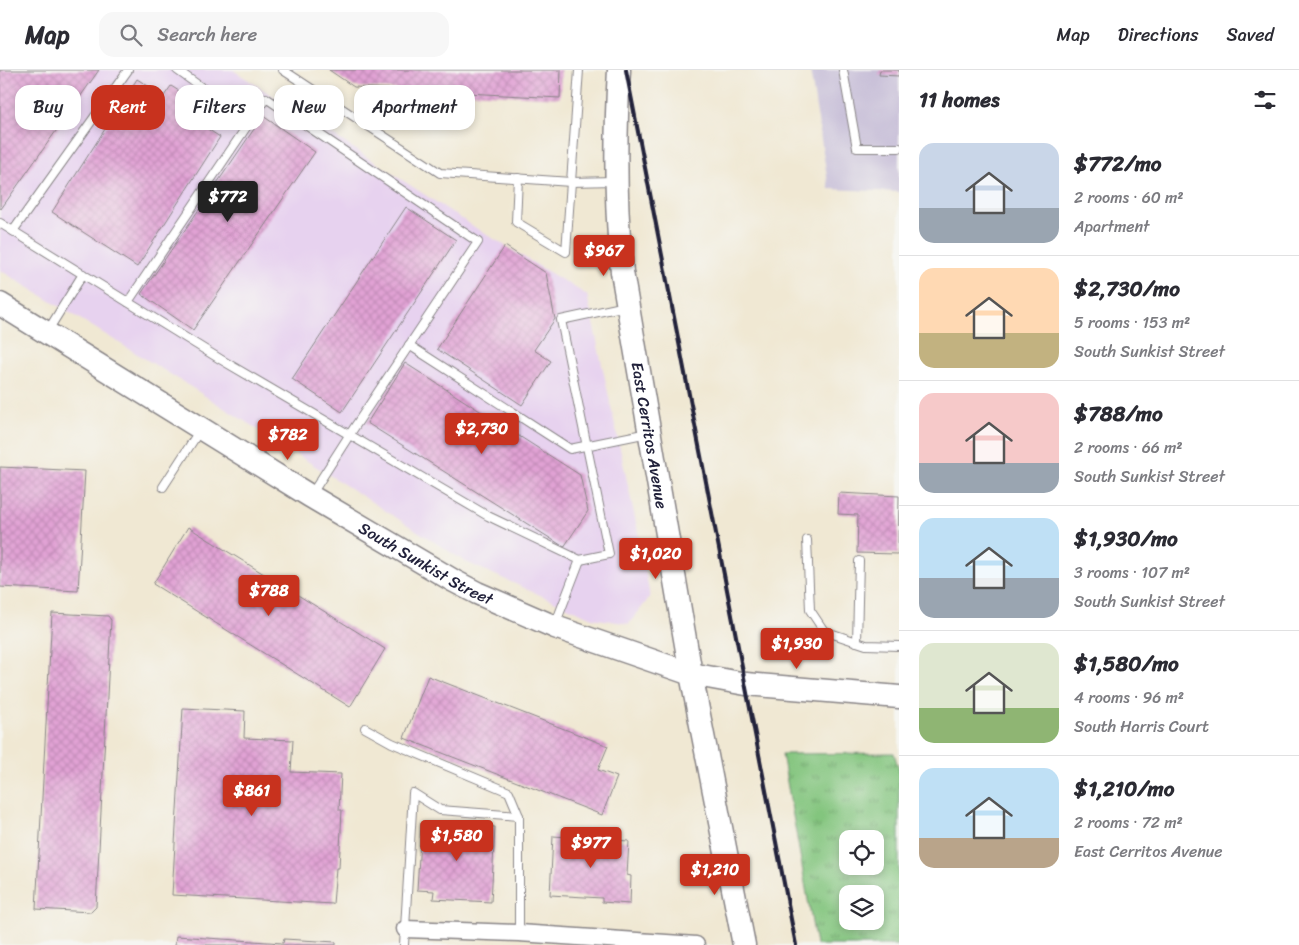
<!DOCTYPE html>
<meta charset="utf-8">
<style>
:root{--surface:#fff;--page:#f7f7f7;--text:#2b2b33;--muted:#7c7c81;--line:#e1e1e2;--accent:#c8321e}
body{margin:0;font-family:Sriracha,sans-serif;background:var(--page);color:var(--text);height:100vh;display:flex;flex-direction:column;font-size:19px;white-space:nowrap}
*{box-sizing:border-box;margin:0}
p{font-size:16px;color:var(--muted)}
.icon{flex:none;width:28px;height:28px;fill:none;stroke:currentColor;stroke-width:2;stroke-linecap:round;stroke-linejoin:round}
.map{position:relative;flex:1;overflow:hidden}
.panel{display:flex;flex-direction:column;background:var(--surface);width:400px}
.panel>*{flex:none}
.top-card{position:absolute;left:15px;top:15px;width:475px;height:45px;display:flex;gap:10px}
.controls{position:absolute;left:839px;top:760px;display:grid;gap:10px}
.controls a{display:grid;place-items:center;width:45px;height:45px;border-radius:10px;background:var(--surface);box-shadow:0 2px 8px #0003;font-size:25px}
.price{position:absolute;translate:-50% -42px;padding:0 11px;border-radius:5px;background:var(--accent);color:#fff;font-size:16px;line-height:32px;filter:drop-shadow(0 1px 2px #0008)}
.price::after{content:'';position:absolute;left:50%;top:30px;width:15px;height:11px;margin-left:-8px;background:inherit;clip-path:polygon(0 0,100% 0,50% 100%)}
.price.active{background:#222;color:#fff}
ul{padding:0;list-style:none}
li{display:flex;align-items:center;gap:15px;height:125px;padding:0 20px}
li+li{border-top:1px solid var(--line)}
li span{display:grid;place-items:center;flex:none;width:140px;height:100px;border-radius:15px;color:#555}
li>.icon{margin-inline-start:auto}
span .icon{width:60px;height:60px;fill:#fffc;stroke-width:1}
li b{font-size:21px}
h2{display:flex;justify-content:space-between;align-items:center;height:60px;padding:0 20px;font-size:21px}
.pill{padding:0 18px;border-radius:15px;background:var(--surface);box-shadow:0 2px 8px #0003;font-size:18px;line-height:45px}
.pill.active{background:var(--accent);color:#fff}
header{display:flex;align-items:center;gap:30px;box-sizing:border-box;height:70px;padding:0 25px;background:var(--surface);border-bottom:1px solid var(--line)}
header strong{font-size:24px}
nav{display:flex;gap:28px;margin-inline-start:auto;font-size:18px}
.search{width:350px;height:45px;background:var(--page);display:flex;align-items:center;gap:12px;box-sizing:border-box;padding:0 18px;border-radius:15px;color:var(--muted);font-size:19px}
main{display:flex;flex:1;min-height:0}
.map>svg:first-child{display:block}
.built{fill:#e7d2ef}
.industrial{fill:#c8bfd8}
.grass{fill:url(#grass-tufts);stroke:#52745c;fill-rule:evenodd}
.building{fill:url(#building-cross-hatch)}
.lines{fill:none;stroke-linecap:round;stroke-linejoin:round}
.lane-casing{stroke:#898587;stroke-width:10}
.street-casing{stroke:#898587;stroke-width:19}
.secondary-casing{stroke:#898587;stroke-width:25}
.lane{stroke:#fff;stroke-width:8}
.street{stroke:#fff;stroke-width:16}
.secondary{stroke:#fff;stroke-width:22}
.rail{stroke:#22223b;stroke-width:4}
.labels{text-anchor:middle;stroke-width:4.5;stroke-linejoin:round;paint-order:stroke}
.street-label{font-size:16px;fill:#22223b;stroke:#f6f6f2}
</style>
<header>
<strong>Map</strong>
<div class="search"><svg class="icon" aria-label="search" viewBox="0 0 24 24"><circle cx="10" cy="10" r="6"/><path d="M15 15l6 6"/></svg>Search here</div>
<nav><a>Map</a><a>Directions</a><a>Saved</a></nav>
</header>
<main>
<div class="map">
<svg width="899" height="875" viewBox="0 0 899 875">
<defs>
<pattern id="grass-tufts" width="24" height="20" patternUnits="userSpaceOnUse" patternTransform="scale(1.25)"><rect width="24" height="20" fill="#83c57e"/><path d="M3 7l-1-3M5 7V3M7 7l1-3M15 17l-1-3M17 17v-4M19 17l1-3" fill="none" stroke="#6ba068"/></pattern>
<pattern id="building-cross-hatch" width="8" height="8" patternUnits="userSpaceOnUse" patternTransform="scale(1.25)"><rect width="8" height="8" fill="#e1a2d4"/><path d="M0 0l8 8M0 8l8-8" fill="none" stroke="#c18bb7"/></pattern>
</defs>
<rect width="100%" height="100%" fill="#f6f6f2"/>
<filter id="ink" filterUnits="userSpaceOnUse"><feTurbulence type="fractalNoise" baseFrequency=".02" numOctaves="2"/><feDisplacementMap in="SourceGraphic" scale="10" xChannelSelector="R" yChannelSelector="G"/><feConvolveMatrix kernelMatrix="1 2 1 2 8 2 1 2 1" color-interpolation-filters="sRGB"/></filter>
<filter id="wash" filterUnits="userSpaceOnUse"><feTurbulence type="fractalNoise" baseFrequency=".0096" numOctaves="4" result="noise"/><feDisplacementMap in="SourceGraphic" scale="20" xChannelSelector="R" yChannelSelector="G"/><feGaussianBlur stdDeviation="1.12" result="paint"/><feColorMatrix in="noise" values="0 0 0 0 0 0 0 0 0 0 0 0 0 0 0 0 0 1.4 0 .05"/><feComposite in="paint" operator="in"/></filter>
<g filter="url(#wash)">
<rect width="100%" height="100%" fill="#f0e8d3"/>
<polygon class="built" points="0,0 233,0 479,160 587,225 641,476 650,527 629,554 592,548 466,492 183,312 0,200"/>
<polygon class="industrial" points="810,0 899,0 899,122 829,119"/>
<path class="grass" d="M894 683 899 700V875H816L782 684ZM848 769H875V796H848ZM848 824H875V851H848Z"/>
<g id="blocks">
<g class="building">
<polygon points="0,0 99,0 1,139 0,138"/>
<polygon points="329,0 561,0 560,28 354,17"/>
<polygon points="880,0 899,0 899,6 879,5"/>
<polygon points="137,9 164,26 171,16 190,28 181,42 220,67 137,197 52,142"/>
<polygon points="263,46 315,82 193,260 141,224"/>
<polygon points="406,137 456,170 342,342 292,309"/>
<polygon points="505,176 546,203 555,249 534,280 551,291 522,335 437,279"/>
<polygon points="405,293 580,405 588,441 564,477 367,353"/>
<polygon points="0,397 85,401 78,521 0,517"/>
<polygon points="839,423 899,426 898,484 857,483 858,445 838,444"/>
<polygon points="188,457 385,579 350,637 153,514"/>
<polygon points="52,543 108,546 111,550 96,837 91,842 36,839"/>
<polygon points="428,606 608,676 598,700 617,707 602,745 404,668"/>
<polygon points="183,638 245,641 244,668 293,670 291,702 341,704 339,740 342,740 339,798 336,798 333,834 172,825"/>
<polygon points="421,753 495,757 491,832 433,829 434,821 417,820"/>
<polygon points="553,766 629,771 627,805 631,806 630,834 602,832 602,828 550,825"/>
<polygon points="176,866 283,873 284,869 336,872 336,875 175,875"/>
</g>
</g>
</g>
<g filter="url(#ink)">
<use href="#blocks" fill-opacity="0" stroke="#898587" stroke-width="1"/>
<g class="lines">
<g class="lane-casing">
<g id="lane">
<polyline points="177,0 250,52"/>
<polyline points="283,0 440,103 571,112 615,111"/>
<polyline points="843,0 857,78 899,78"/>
<polyline points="518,108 516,152 566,182 579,0"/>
<polyline points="0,153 220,289 488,446 580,490 555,555"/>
<polyline points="13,161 128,0"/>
<polyline points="128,232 266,28 478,172 350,364 311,425"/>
<polyline points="47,262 83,204"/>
<polyline points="409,275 570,379 648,363"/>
<polyline points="163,417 200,360"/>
<polyline points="807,470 810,540 824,561 866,575 899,576"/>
<polyline points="580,490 609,484 561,250 626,236"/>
<polyline points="857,572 859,491"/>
<polyline points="365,658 392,673 509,722 519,746"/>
<polyline points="404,875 413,723 440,740 519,746 519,863"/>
</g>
</g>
<g class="street-casing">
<polyline id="street" points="405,859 519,863 696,875"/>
</g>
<g class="secondary-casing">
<g id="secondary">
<path id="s1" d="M619 0C615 68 615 135 622 202L691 604 744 875"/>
<path id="s2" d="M0 234 310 426 454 511 477 523 555 557 691 604 746 614 899 627"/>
</g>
</g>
<use href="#lane" class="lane"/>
<use href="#street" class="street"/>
<use href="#secondary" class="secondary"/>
<polyline class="rail" points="626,0 796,875"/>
</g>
</g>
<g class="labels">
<g class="street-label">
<text dy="6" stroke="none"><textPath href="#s1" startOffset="368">East Cerritos Avenue</textPath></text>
<text dy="6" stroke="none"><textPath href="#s2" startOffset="499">South Sunkist Street</textPath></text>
</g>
</g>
</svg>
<div class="controls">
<a><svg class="icon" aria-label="locate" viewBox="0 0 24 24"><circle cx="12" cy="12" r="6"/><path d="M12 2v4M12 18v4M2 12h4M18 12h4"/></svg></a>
<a><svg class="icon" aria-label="layers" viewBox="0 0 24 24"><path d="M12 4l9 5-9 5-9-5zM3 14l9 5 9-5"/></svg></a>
</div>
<b class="price active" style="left:228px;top:153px">$772</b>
<b class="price" style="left:604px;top:207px">$967</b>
<b class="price" style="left:482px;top:385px">$2,730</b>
<b class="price" style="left:288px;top:391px">$782</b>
<b class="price" style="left:656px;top:510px">$1,020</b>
<b class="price" style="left:269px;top:547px">$788</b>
<b class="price" style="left:797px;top:600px">$1,930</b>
<b class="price" style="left:252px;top:747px">$861</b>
<b class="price" style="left:457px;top:792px">$1,580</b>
<b class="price" style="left:591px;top:799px">$977</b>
<b class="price" style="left:715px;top:826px">$1,210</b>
<div class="top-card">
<a class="pill">Buy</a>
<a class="pill active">Rent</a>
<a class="pill">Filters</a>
<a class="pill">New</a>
<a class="pill">Apartment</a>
</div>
</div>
<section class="panel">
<h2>11 homes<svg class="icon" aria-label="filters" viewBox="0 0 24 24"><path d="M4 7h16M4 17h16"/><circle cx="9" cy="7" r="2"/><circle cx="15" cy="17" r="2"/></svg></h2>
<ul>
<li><span style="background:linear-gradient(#c9d6e8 65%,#9aa5b1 0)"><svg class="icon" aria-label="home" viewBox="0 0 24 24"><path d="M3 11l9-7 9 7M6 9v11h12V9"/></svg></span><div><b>$772/mo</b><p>2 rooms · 60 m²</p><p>Apartment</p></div></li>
<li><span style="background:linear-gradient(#ffd9b3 65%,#c2b280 0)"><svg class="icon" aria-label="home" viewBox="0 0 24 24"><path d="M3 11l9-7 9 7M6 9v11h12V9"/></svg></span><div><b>$2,730/mo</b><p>5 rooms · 153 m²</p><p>South Sunkist Street</p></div></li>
<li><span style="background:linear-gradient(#f6c9c9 70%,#9aa5b1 0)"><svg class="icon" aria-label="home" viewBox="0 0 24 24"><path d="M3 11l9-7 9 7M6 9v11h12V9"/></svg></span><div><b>$788/mo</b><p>2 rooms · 66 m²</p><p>South Sunkist Street</p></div></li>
<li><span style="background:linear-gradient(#bfe0f5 60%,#9aa5b1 0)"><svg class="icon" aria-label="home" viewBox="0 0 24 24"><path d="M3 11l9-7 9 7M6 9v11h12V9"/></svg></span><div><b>$1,930/mo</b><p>3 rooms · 107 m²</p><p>South Sunkist Street</p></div></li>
<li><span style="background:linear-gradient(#dfe7d0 65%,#8fb573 0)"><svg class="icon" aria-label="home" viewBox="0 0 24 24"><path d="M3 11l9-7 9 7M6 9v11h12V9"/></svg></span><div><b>$1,580/mo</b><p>4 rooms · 96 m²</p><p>South Harris Court</p></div></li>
<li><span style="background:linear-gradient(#bfe0f5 70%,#b9a48a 0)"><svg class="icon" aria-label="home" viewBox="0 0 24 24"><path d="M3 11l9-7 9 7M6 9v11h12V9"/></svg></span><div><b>$1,210/mo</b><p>2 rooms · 72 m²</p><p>East Cerritos Avenue</p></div></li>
</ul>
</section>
</main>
